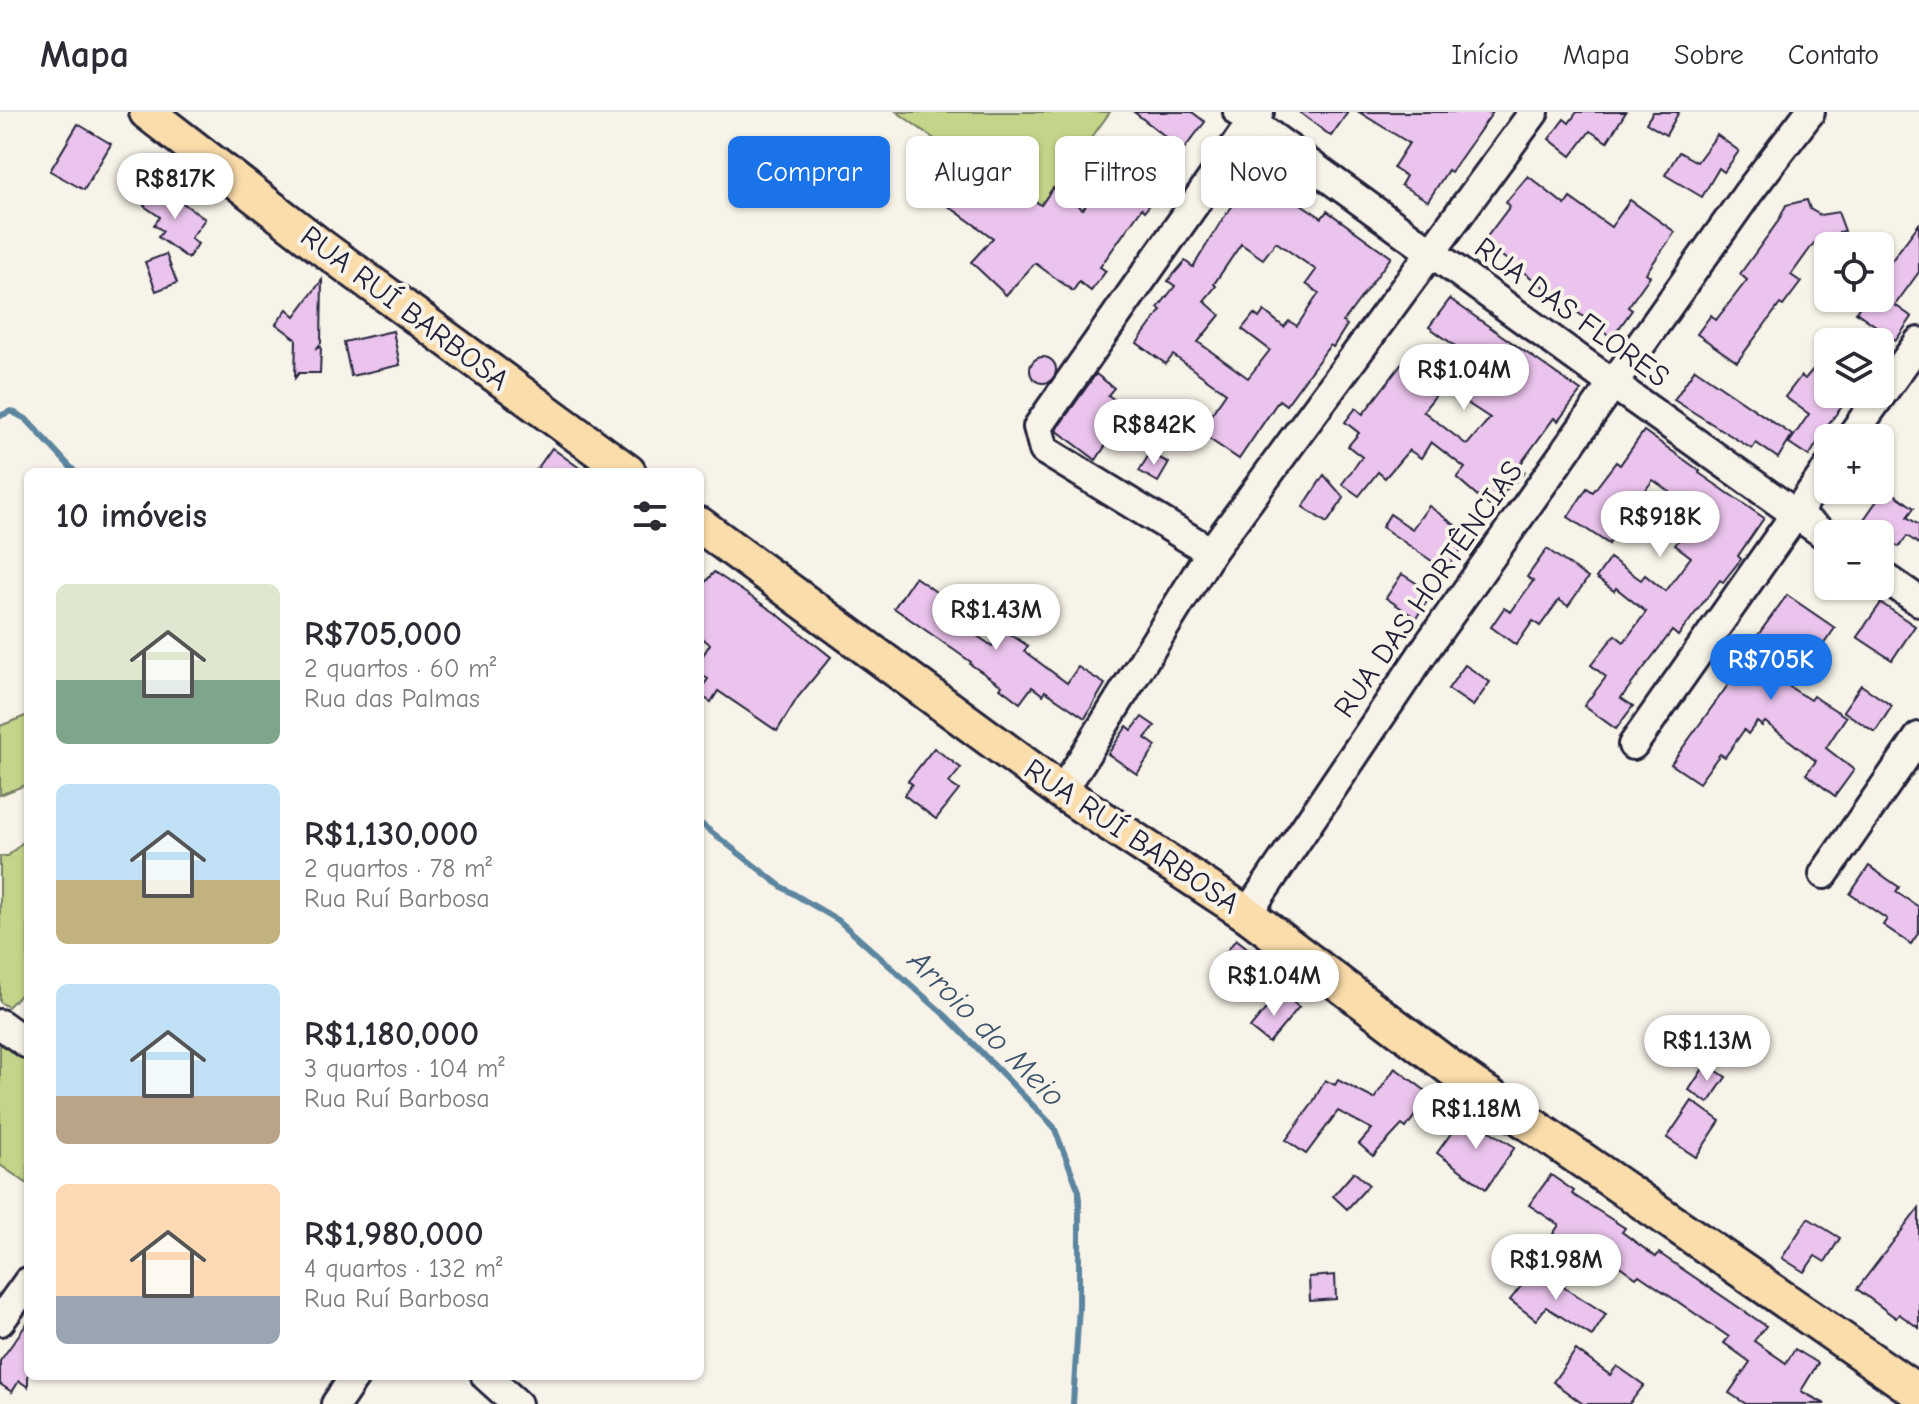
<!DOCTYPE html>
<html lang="pt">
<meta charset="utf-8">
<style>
:root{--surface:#fff;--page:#f2f2f3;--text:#2b2b33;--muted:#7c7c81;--line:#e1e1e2;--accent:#1a73e8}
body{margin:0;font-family:"Comic Neue",sans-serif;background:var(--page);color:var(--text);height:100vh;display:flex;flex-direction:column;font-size:30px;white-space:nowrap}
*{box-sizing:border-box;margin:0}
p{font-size:26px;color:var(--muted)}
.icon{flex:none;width:44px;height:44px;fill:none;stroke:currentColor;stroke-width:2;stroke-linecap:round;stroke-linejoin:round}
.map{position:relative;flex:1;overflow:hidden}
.details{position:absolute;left:24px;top:356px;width:680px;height:912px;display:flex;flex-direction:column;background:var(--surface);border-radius:12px;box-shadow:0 2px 6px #0004}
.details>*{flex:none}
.guide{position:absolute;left:728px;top:24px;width:760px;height:72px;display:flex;gap:16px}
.fabs{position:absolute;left:1814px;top:120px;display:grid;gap:16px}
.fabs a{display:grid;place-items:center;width:80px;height:80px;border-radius:12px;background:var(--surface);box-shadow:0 2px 6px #0004;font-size:40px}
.price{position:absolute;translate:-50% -68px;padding:0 18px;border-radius:28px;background:#fff;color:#222;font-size:26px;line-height:52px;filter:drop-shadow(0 2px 4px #0008)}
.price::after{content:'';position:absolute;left:50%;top:48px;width:24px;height:18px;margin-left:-12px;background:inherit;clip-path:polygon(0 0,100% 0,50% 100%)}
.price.selected{background:var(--accent);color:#fff}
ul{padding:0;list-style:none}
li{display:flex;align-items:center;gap:24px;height:200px;padding:0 32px}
li span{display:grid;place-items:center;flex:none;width:224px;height:160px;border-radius:12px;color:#555}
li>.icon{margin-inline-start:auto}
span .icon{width:96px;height:96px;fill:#fffc;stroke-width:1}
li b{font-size:34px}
h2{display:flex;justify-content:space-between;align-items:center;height:96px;padding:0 32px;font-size:34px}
.pill{padding:0 28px;border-radius:12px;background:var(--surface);box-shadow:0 2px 6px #0004;font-size:28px;line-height:72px}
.pill.selected{background:var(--accent);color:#fff}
header{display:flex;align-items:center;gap:48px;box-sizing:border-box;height:112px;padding:0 40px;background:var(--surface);border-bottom:2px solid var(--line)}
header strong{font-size:38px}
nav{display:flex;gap:44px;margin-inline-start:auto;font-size:28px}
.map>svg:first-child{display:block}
.green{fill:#c4d589;stroke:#737c62;stroke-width:2}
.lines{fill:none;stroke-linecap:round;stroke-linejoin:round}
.stream{stroke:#5b859f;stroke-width:6}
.building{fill:#ebc4ed;stroke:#22223b;stroke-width:2;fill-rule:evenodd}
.minor-casing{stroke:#22223b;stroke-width:34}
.major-casing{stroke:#22223b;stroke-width:40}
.minor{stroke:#f7f3e8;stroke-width:28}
.major{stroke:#fbddab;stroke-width:34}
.labels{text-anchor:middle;stroke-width:8;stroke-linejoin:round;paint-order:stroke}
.street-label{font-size:30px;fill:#22223b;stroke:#f7f3e8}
.water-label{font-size:32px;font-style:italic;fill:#3e546d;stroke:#f7f3e8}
</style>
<header>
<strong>Mapa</strong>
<nav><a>Início</a><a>Mapa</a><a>Sobre</a><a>Contato</a></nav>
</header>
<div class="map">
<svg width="1919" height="1292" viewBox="0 0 1919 1292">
<rect width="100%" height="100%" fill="#f7f3e8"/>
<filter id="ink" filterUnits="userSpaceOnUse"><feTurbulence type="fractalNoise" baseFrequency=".0125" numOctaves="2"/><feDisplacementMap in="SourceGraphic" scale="16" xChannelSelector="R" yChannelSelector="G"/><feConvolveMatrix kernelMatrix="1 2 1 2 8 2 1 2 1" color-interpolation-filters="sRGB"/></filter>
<g filter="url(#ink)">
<g class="green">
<polygon points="897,0 1110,0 1037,101"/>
<polygon points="28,603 28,672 0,683 0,614"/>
<polygon points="28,725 28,875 8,895 0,890 0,744 8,744"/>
<polygon points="0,922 28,941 28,1072 0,1053"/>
</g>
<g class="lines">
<g class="stream">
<polyline points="0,304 11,299 26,307 75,360"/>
<polyline points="700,711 782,775 838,808 947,905 1054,1015 1079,1079 1079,1194 1073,1292"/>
</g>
</g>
<g class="building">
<polygon points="1134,0 1192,0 1205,10 1183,38"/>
<polygon points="1299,0 1348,0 1331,24"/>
<polygon points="1359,0 1493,0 1451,60 1448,58 1428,89 1401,73 1406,64 1393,56 1409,31"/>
<polygon points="1577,0 1626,0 1607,30 1590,19 1571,44 1549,27 1564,7 1569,11"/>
<polygon points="1653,0 1679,0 1666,23 1646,11"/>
<polygon points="78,12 111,32 84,78 50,59"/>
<polygon points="1717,23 1739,39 1724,60 1719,56 1702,85 1665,63 1679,40 1697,50"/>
<polygon points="956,33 1041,93 1053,76 1083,97 1098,76 1111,84 1134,52 1164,74 1145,99 1142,96 1100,155 1106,159 1091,179 1079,170 1073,179 1035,151 1006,183 971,150 993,126 916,71 932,47 941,54"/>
<path d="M1259 64 1322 106 1327 99 1391 145 1343 210 1347 213 1333 235 1330 233 1286 293 1279 288 1239 347 1199 320 1226 281 1173 243 1166 252 1137 231 1161 198 1158 196 1175 174 1168 169 1185 149 1193 155 1222 108 1240 84 1244 87ZM1276 130 1316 158 1306 172 1319 181 1297 214 1289 209 1284 215 1264 199 1259 206 1254 202 1242 217 1270 238 1248 266 1198 230 1220 203 1204 189 1216 174 1214 172 1241 132 1263 147Z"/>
<polygon points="1528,64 1565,93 1570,86 1611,115 1630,88 1675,120 1646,161 1650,164 1628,195 1632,198 1612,226 1483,130 1510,94 1506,90"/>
<polygon points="159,74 205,107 191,126 198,132 188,146 158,125 163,119 154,113 160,105 144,94"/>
<polygon points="1807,88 1810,97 1820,103 1838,100 1845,119 1839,120 1831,134 1828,134 1828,140 1814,131 1791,163 1801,170 1783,194 1780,192 1737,250 1697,222 1711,203 1716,208 1747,168 1740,162 1779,108 1786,93"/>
<polygon points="1919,112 1919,160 1895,193 1912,205 1896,228 1856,200 1866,186 1880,186 1880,145 1889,152"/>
<polygon points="166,142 177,171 156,179 145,150"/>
<polygon points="322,168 321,231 317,236 321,235 320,261 299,261 295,266 296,227 276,212 287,197 295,204"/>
<polygon points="1450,187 1581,279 1558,309 1554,306 1519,354 1525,360 1501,383 1504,385 1493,397 1457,366 1465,356 1431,330 1421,346 1409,338 1385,366 1378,360 1359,384 1342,372 1362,345 1348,334 1359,321 1345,310 1356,296 1363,302 1404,249 1440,278 1423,299 1467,333 1490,306 1461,287 1484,255 1429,215"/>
<polygon points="393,219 400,253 351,264 344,230"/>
<polygon points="1828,239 1828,282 1852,282 1819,324 1821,325 1809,344 1789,331 1809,302 1785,285 1801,264 1805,267"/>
<circle cx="1043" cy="258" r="13"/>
<polygon points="1695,257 1792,323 1778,346 1756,331 1752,337 1674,288"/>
<polygon points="1096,262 1114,276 1108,283 1129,298 1096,348 1056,318"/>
<polygon points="1644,319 1700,359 1699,361 1764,406 1738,444 1741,447 1723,470 1720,468 1678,524 1672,519 1621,586 1633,594 1616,617 1584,594 1606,565 1591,553 1615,523 1624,530 1646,500 1616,476 1614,479 1596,466 1610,446 1641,468 1645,463 1665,479 1691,445 1675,433 1696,406 1680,396 1684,390 1653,368 1627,402 1609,432 1568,405 1587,376 1593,380 1616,350 1620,353"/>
<polygon points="552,336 585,360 535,360"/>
<polygon points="1150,341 1169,351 1158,370 1139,359"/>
<polygon points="1324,363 1344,386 1327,411 1303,395"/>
<polygon points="1886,376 1914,396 1907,405 1919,413 1919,432 1907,424 1899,435 1862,410"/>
<polygon points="1429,394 1471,425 1445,458 1382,415 1390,402 1412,417"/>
<polygon points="1547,437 1588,466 1568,494 1559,488 1540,514 1533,509 1516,533 1491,515 1504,496 1511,500 1533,469 1527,465"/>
<polygon points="714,460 777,502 831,545 798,585 777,619 718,579 711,590 700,583 700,578 708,567 700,562 700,548 710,532 700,525 700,476"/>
<polygon points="1402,462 1430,480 1426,486 1428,488 1416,506 1386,486"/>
<polygon points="915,465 970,504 963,514 992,534 1004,518 1028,534 1024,539 1067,571 1078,555 1105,572 1085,606 1045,579 1043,583 1032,575 1020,591 1000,576 1002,574 970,552 971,550 894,496"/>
<polygon points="1787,483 1835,516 1818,540 1801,528 1776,566 1810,588 1813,584 1846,605 1826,636 1854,658 1835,684 1806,662 1816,649 1765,610 1762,614 1757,610 1748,622 1744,618 1725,645 1720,642 1699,671 1671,652 1733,566 1729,563"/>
<polygon points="1881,491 1915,514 1892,548 1857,525"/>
<polygon points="1465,553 1490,570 1473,594 1448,577"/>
<polygon points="1861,573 1892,594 1875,620 1843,599"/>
<polygon points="1142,605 1155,614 1145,626 1156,634 1137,662 1108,642 1127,614 1132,618"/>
<polygon points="934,636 961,656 949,671 959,678 936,707 904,683 912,672 908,669"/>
<polygon points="1869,754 1899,775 1896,780 1919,795 1919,820 1911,832 1883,813 1887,807 1850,782"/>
<polygon points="1236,827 1265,850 1254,864 1225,842"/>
<polygon points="1280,880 1299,895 1269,931 1250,916"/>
<polygon points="1706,952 1726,965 1708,991 1689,978"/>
<polygon points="1395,956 1430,982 1406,1016 1402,1013 1373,1044 1359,1032 1372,1017 1338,999 1306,1042 1286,1028 1312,992 1325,968 1335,973 1338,968 1374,987"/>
<polygon points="1692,989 1720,1009 1696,1045 1667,1026"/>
<polygon points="1464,1003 1515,1035 1486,1077 1437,1041"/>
<polygon points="1354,1060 1369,1073 1347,1097 1333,1084"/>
<polygon points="1551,1063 1574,1079 1572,1082 1625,1116 1622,1120 1656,1145 1659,1141 1766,1214 1754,1229 1786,1251 1795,1237 1818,1251 1801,1279 1825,1292 1746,1292 1729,1281 1750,1250 1724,1231 1729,1225 1639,1163 1636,1166 1606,1144 1602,1149 1577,1132 1574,1136 1553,1122 1559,1113 1529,1093"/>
<polygon points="1919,1096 1919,1216 1899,1202 1896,1206 1857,1177"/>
<polygon points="1808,1106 1840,1126 1825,1150 1815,1144 1804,1160 1782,1146"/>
<polygon points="1538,1153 1563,1173 1562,1174 1606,1202 1592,1224 1546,1195 1536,1208 1510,1188"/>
<polygon points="1335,1163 1336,1187 1310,1189 1309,1165"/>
<polygon points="28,1210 28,1275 19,1269 12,1280 0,1272 0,1249"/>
<polygon points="1576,1238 1610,1263 1617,1254 1644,1273 1629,1292 1583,1292 1553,1270"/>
</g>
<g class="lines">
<g class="minor-casing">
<g id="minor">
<polyline points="1238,0 1613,272 1828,425"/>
<polyline points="1850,326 1919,230"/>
<polyline points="1211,440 1044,338 1038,315 1259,0"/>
<polyline points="1880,462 1919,489"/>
<polyline points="1633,633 1828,356"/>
<polyline points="1062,680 1211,440 1534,0"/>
<polyline points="1824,762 1919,625"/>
<polyline points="1247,802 1429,532 1748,81 1810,0"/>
<polyline points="0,912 28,932"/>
<polyline points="0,1209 28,1170"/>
<polyline points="486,1264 517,1292"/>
<polyline points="336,1292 355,1264"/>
</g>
</g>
<g class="major-casing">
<g id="major">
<polyline points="147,0 320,134 628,360"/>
<polyline points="700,413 1062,680 1247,802 1468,969 1919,1281"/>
</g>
</g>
<use href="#minor" class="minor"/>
<use href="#major" class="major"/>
</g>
</g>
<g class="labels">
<g class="street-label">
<text transform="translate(405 196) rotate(37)" y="10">RUA RUÍ BARBOSA</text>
<text transform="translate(1572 200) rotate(36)" y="10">RUA DAS FLORES</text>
<text transform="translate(1428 477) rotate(-55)" y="10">RUA DAS HORTÊNCIAS</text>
<text transform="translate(1132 724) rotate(34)" y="10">RUA RUÍ BARBOSA</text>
</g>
<g class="water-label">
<text transform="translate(987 916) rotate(45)" y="11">Arroio do Meio</text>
</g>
</g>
</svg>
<div class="fabs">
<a><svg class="icon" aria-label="locate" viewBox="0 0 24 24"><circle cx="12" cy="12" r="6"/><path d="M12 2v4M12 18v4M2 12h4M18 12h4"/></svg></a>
<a><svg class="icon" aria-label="layers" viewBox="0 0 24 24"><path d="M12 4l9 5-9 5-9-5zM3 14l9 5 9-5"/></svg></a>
<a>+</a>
<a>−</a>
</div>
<b class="price" style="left:175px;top:109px">R$817K</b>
<b class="price" style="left:1464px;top:300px">R$1.04M</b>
<b class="price" style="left:1154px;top:355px">R$842K</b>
<b class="price" style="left:1660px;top:447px">R$918K</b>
<b class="price" style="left:996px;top:540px">R$1.43M</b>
<b class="price selected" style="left:1771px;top:590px">R$705K</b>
<b class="price" style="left:1274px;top:906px">R$1.04M</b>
<b class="price" style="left:1707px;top:971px">R$1.13M</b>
<b class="price" style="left:1476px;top:1039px">R$1.18M</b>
<b class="price" style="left:1556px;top:1190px">R$1.98M</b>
<div class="guide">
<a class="pill selected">Comprar</a>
<a class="pill">Alugar</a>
<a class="pill">Filtros</a>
<a class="pill">Novo</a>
</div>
<section class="details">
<h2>10 imóveis<svg class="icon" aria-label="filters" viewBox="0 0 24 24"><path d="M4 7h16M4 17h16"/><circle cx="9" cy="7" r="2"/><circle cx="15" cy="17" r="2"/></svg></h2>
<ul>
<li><span style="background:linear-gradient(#dfe7d0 60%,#7fa58c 0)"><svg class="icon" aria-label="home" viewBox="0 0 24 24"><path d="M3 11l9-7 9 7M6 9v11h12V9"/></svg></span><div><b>R$705,000</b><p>2 quartos · 60 m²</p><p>Rua das Palmas</p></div></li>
<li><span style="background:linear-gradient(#bfe0f5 60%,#c2b280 0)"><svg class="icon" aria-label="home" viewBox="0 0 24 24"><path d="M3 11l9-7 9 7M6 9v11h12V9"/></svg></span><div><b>R$1,130,000</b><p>2 quartos · 78 m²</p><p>Rua Ruí Barbosa</p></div></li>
<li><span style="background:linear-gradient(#bfe0f5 70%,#b9a48a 0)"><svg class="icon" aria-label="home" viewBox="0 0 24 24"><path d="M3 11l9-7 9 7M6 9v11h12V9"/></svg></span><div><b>R$1,180,000</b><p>3 quartos · 104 m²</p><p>Rua Ruí Barbosa</p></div></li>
<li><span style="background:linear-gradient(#ffd9b3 70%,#9aa5b1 0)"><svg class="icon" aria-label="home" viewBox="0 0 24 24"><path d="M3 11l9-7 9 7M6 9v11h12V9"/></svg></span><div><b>R$1,980,000</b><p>4 quartos · 132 m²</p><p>Rua Ruí Barbosa</p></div></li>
</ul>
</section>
</div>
